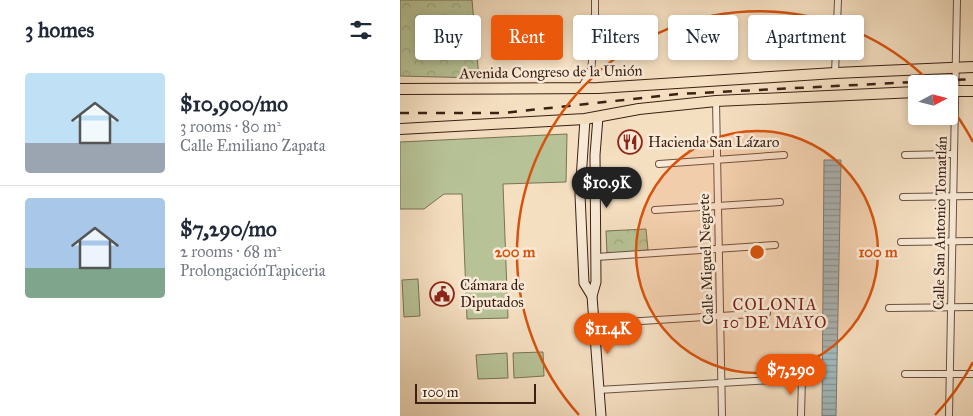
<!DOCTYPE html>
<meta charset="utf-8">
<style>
:root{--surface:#fff;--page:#f2f2f3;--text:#1f2937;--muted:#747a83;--line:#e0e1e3;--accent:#ea580c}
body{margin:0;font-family:"IM FELL Great Primer",serif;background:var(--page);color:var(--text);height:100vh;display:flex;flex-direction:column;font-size:19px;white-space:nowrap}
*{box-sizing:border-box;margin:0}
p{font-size:16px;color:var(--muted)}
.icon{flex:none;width:28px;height:28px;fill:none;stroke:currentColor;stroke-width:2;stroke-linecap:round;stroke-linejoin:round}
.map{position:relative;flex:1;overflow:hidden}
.sheet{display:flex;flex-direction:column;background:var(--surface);width:400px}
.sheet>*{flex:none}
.top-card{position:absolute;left:15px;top:15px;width:475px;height:45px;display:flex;gap:10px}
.needle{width:32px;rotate:83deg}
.buttons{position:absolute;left:508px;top:75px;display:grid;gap:10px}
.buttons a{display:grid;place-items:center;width:50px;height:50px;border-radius:5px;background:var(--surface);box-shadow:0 2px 8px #0003;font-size:25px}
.scale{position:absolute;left:15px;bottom:12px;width:121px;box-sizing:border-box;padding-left:5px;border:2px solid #3c2014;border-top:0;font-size:14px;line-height:18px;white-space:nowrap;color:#3c2014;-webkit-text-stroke:4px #f8ead7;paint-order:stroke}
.price{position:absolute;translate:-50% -42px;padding:0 11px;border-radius:18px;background:var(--accent);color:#fff;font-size:16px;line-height:32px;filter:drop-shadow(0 1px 2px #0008)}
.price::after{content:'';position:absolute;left:50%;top:30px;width:15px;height:11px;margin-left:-8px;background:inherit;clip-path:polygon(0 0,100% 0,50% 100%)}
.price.on{background:#222;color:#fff}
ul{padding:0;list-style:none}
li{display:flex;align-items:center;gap:15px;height:125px;padding:0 25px}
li+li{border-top:1px solid var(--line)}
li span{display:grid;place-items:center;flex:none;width:140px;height:100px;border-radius:5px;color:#555}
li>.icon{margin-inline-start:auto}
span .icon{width:60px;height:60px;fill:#fffc;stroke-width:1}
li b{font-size:21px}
h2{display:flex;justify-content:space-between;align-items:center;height:60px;padding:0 25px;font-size:21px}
.pill{padding:0 18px;border-radius:5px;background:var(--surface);box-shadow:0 2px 8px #0003;font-size:18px;line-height:45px}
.pill.on{background:var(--accent);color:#fff}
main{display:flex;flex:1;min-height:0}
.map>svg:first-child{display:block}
.green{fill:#b7c397;stroke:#7a7256}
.forest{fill:url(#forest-crowns);stroke:#7a7256}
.water{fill:url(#water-rules);stroke:#797c79}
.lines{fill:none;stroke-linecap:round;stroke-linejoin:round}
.street-casing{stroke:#6a503f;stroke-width:8}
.secondary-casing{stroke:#3c2014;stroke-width:11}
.primary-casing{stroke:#3c2014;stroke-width:12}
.street{stroke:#f8ead7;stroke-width:6}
.secondary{stroke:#f8ead7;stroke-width:9}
.primary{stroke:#f5dfc1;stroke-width:10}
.rail{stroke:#3c2014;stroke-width:2.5;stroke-dasharray:9 9;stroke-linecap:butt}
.ring{fill:none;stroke:#d7530d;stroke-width:2.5}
.labels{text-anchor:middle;stroke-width:5;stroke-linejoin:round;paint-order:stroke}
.street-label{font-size:15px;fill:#3c2014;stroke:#f8ead7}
.poi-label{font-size:15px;fill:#3c2014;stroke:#f8ead7;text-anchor:start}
.neighbourhood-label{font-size:16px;letter-spacing:1px;fill:#7a1f14;stroke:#f8ead7}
.centre{fill:#d7530d;stroke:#f8ead7;stroke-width:2.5}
.ring-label{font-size:15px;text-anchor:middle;font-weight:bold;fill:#d7530d;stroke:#f8ead7;stroke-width:5;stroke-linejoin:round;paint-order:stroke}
</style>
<main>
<section class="sheet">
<h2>3 homes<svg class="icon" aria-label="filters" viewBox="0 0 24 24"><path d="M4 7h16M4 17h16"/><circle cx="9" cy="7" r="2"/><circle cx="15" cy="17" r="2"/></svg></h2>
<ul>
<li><span style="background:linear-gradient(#bfe0f5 70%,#9aa5b1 0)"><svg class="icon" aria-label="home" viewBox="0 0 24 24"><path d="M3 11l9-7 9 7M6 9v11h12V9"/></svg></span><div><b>$10,900/mo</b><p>3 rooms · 80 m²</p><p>Calle Emiliano Zapata</p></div></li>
<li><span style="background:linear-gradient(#a9c7e8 70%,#7fa58c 0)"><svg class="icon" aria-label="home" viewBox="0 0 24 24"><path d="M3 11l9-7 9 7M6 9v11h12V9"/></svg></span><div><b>$7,290/mo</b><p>2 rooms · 68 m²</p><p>ProlongaciónTapiceria</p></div></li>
</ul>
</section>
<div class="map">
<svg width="573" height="416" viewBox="0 0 573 416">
<defs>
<pattern id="forest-crowns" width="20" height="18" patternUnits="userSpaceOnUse" patternTransform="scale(1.25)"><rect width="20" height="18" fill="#b7c397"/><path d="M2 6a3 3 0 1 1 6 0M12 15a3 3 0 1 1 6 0" fill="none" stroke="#9ea781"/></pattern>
<pattern id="water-rules" width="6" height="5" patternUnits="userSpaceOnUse" patternTransform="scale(1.25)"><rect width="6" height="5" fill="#a1babd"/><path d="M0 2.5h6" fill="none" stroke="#849798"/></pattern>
</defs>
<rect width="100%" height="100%" fill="#f5dfc1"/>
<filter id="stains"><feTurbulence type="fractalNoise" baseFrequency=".004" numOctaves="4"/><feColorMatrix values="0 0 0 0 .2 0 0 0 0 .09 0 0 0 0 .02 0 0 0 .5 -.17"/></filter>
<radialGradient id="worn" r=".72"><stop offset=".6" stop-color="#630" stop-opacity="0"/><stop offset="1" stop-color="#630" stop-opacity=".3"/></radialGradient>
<g class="green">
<polygon points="167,134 166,182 103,184 108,318 67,319 62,194 44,194 24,209 0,209 0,142"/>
<polygon points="18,279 20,316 4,317 2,280"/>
<polygon points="143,352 144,376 114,378 113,353"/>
<polygon points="107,353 108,378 78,379 76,355"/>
</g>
<g class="forest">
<polygon points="0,0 72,0 79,78 0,76"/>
<polygon points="246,229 248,250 207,254 206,231"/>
</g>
<polygon class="water" points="424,160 441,160 436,416 422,416"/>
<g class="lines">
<g class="street-casing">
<g id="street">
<polyline points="435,73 438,0"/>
<polyline points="181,88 191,71 195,31 195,0"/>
<polyline points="316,101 322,416"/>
<polyline points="505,155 554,154"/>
<polyline points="259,164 384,155"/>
<polyline points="503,197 573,196"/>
<polyline points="255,210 380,202"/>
<polyline points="501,242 573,241"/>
<polyline points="196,257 375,245"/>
<polyline points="489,308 573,307"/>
<polyline points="194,324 367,313"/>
<polyline points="505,374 573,374"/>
<polyline points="198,390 373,380"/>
<polyline points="401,416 402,377"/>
<polyline points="549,416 557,0"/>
</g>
</g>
<g class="secondary-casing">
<g id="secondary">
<polyline points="198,117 195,155 196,282 192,296 201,416"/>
<polyline points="185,119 180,195 184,283 192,296"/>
</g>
</g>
<g class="primary-casing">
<g id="primary">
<polyline points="0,89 198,88 435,73 573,67"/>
<polyline points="549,91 573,91"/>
<polyline points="0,129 185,119 239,109 316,101 516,92"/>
</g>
</g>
<use href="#street" class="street"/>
<use href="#secondary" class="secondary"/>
<use href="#primary" class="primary"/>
<polyline class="rail" points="0,113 103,113 279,94 573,79"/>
</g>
<circle cx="357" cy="252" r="121" fill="#d7530d" fill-opacity=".12"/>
<g class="ring">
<circle cx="357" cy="252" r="121"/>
<path d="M573 362A242 242 0 0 1 535 415M179 415A242 242 0 0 1 530 82M549 105A242 242 0 0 1 573 142"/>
</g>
<defs>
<g id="restaurant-ring" transform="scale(1.25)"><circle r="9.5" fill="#f8ead7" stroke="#8f2418" stroke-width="1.5"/><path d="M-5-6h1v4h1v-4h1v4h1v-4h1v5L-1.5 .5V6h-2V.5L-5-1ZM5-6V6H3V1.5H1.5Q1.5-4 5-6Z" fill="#8f2418"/></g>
<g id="civic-ring" transform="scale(1.25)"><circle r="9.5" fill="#f8ead7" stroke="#8f2418" stroke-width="1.5"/><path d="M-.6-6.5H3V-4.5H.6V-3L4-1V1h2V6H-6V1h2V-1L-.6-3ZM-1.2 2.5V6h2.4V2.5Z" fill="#8f2418"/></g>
</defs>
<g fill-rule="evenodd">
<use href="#restaurant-ring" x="230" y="142"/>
<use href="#civic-ring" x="42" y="294"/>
</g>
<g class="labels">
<g class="street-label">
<text transform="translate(151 72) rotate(-1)" y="5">Avenida Congreso de la Unión</text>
<text transform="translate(540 223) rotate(-89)" y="5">Calle San Antonio Tomatlán</text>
<text transform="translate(306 259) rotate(-92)" y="5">Calle Miguel Negrete</text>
</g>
<g class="poi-label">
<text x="248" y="147">Hacienda San Lázaro</text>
<text x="60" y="290">Cámara de<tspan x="60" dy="17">Diputados</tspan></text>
</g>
<g class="neighbourhood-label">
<text x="375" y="310">COLONIA<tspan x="375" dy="18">10 DE MAYO</tspan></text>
</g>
</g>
<circle cx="357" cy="252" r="8" class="centre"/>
<g class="ring-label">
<text x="478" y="257">100 m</text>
<text x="115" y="257">200 m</text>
</g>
<rect width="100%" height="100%" filter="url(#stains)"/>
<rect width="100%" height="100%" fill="url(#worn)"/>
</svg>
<div class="buttons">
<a><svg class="needle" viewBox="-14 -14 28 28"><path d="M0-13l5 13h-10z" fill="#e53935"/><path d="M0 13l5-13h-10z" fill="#747a83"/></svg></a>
</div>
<div class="scale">100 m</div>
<b class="price on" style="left:207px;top:209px">$10.9K</b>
<b class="price" style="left:208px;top:355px">$11.4K</b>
<b class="price" style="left:391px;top:396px">$7,290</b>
<div class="top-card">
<a class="pill">Buy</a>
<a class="pill on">Rent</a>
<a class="pill">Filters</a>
<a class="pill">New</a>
<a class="pill">Apartment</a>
</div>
</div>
</main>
